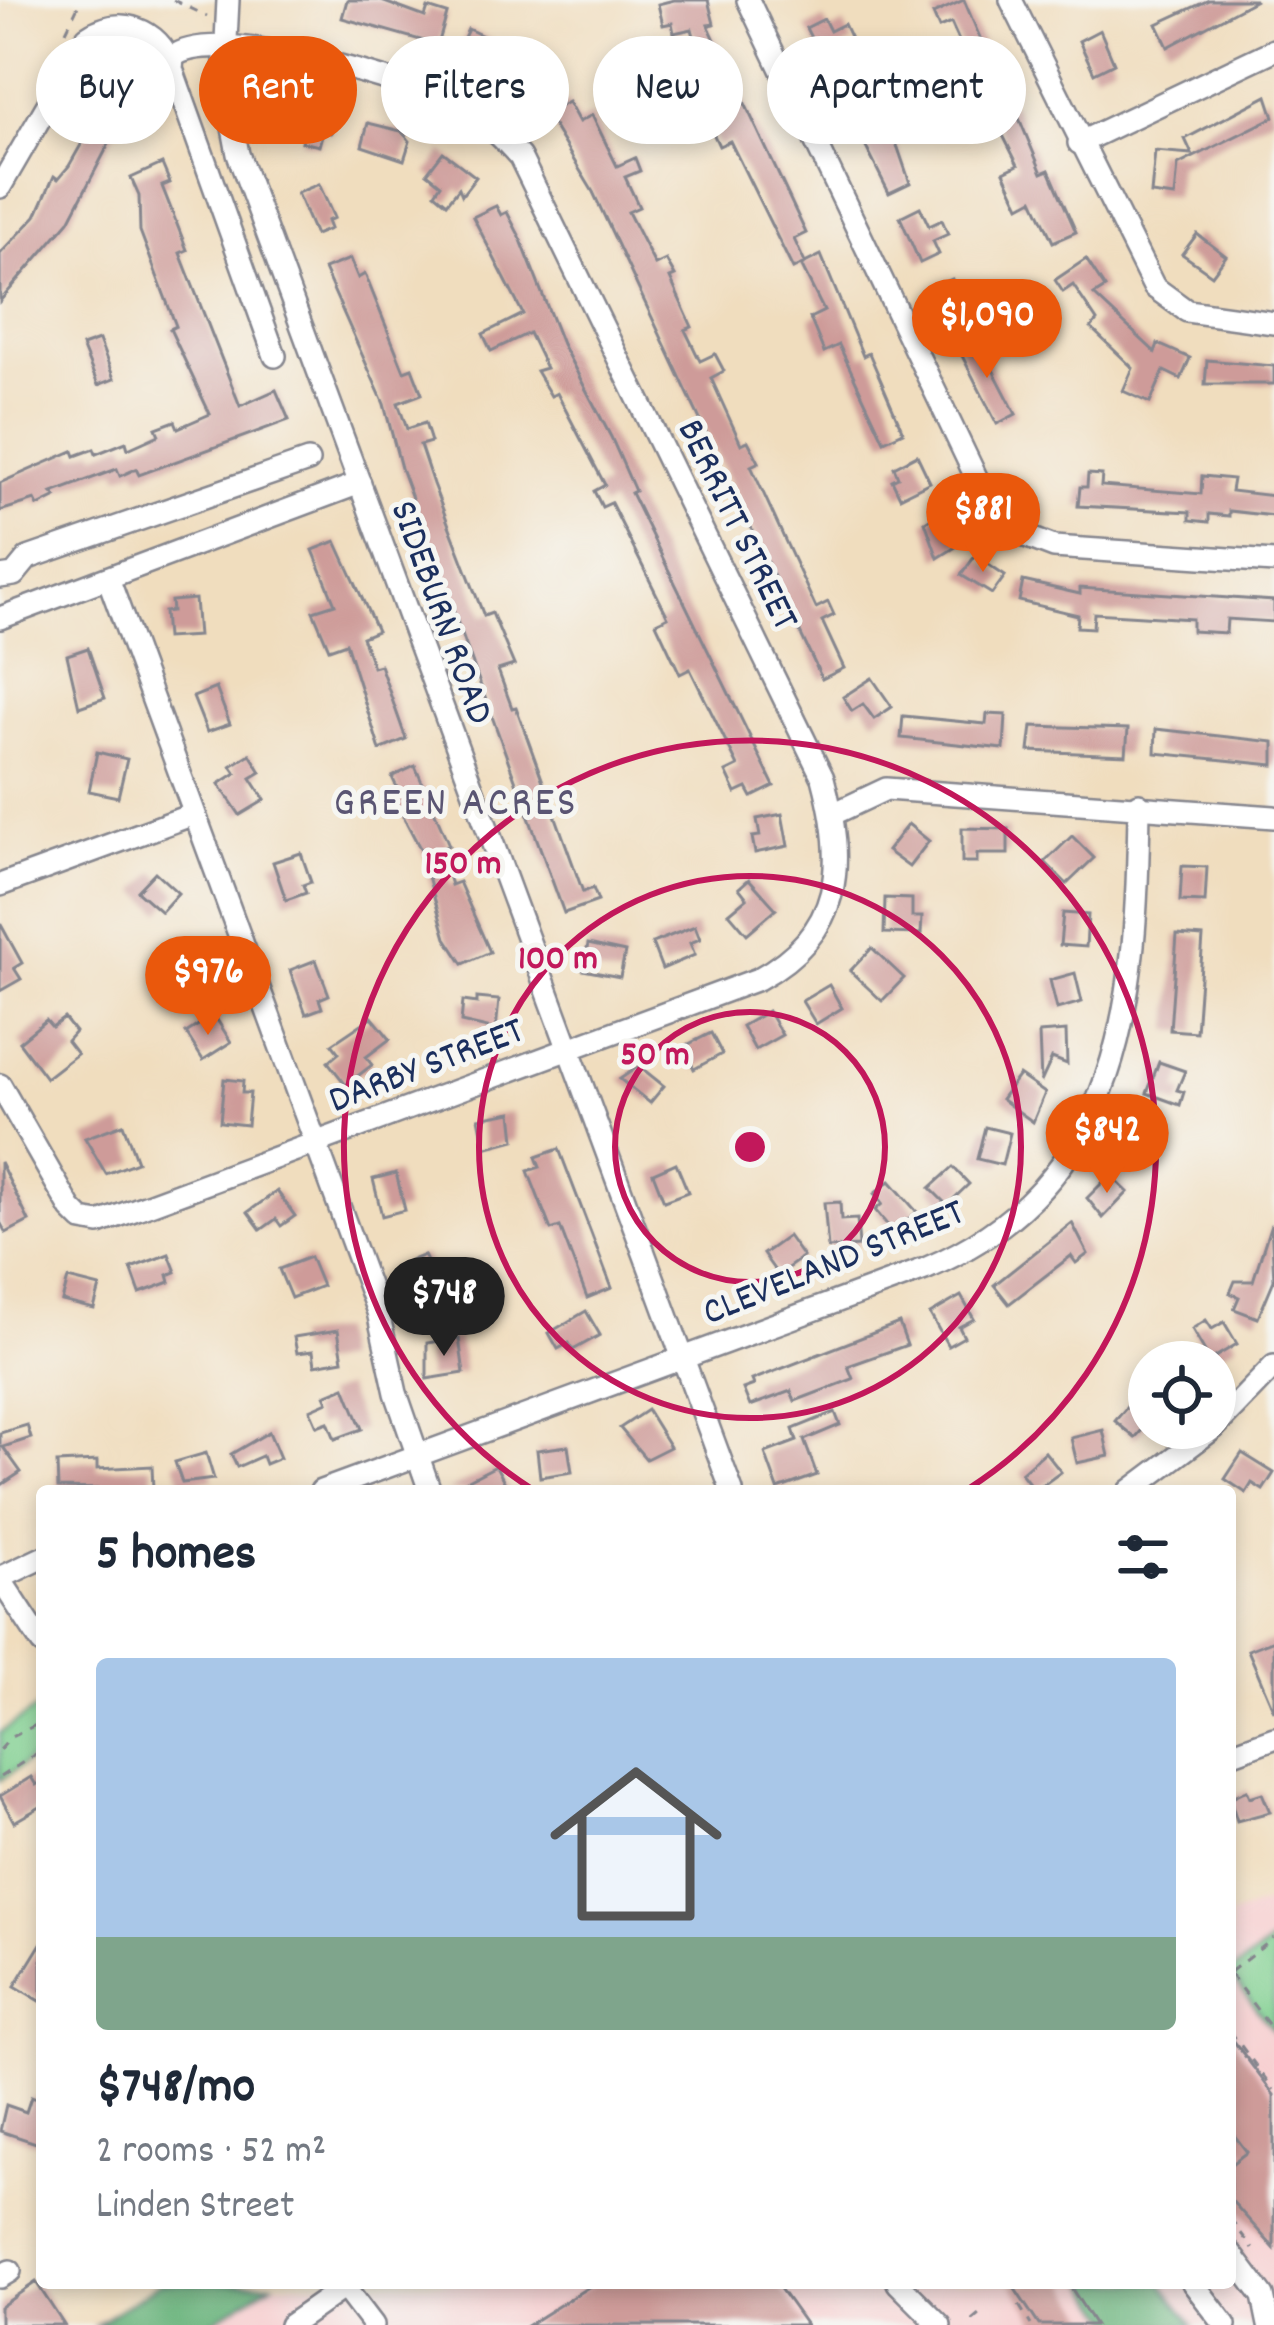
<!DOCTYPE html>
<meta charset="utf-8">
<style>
:root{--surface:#fff;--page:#f2f2f3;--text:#1f2937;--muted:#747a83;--accent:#ea580c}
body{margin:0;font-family:Dekko,sans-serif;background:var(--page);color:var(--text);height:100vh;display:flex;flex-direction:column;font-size:45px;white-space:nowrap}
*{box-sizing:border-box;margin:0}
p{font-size:39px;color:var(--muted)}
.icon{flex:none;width:66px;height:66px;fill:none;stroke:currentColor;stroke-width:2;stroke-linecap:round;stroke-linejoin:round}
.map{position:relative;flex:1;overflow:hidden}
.sheet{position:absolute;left:36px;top:1485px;width:1200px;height:804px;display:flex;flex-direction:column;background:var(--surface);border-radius:12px;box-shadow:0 6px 18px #0003}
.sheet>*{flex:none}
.banner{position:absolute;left:36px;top:36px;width:1203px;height:108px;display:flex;gap:24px}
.controls{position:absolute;left:1128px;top:1341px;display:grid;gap:24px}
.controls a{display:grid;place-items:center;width:108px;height:108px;border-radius:50%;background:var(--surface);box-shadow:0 6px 18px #0003;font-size:60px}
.price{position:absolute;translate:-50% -102px;padding:0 27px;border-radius:42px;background:var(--accent);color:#fff;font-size:39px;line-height:78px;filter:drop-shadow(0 3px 6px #0008)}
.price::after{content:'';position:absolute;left:50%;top:72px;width:36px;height:27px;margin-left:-18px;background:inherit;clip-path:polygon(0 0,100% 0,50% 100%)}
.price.current{background:#222;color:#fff}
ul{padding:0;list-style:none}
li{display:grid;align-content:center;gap:24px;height:636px;padding:0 60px}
li span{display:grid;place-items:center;height:372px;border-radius:12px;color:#555}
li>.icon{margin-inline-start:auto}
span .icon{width:216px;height:216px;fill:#fffc;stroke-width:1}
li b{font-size:51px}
h2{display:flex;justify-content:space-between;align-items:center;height:144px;padding:0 60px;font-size:51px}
.chip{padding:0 42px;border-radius:54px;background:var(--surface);box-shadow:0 6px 18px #0003;font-size:42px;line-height:108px}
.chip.current{background:var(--accent);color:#fff}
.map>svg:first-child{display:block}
.built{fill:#f7cfd0}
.green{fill:#7fcf8f;stroke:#4d7f76;stroke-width:3}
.forest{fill:#67b27a;stroke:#41706c;stroke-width:3}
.building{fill:#ce9b99}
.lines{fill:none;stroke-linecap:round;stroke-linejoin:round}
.minor-casing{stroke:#86868e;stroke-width:26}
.path{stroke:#86868e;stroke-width:3;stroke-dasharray:9 9;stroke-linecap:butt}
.minor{stroke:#fff;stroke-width:21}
.ring{fill:none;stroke:#c2185b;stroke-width:6}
.labels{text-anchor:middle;stroke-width:10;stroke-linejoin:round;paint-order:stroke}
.street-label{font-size:39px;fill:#1b2f5e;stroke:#f6f6f2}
.neighbourhood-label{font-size:42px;letter-spacing:3px;fill:#5a5573;stroke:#f6f6f2}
.centre{fill:#c2185b;stroke:#f6f6f2;stroke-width:6}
.ring-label{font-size:36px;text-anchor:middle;font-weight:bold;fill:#c2185b;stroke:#f6f6f2;stroke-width:10;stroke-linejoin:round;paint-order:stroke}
</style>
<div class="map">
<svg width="1274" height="2325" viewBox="0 0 1274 2325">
<rect width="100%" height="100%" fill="#f6f6f2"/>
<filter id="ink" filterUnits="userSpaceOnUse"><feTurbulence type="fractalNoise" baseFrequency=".00833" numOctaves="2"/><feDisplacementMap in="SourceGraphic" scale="24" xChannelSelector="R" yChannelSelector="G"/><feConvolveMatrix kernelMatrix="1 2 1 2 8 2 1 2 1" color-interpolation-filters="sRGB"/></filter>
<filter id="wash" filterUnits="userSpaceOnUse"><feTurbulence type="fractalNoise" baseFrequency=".004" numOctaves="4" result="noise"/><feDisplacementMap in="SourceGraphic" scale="48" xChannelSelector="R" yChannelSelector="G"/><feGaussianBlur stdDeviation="2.7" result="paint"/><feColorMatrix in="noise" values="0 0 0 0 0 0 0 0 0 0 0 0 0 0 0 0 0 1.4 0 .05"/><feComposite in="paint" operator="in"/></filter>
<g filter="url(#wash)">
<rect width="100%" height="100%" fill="#f0ddbe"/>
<polygon class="built" points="1274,1901 1274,2325 91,2325 159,2283 1230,2283 1230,1916"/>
<g class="green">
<polygon points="42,1705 42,1752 0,1780 0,1733"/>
<polygon points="1274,1940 1274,2032 1230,1974"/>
</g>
<g class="forest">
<polygon points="160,2283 272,2283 207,2325 96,2325"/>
<polygon points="1087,2283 1162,2283 1193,2325 1117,2325"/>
</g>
<g id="blocks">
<g class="building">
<polygon points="347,0 379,0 425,17 428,8 447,14 438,45 342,18"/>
<polygon points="674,0 708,0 714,24 708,25 806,233 794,239 805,263 793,269 730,141 719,146 704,114 725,104 704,71 692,29 674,33 672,23 663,25 658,4"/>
<polygon points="964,0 1009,106 1013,104 1042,173 1049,170 1076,232 1053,242 1033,199 1020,206 1004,172 1018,165 973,76 960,82 953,68 968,61 951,23 939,28 933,14"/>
<polygon points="1209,0 1256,0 1168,47 1157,24"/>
<polygon points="824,19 830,31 844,24 853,43 840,49 858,88 868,84 875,99 866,103 882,137 891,133 898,148 910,183 889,193 806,28"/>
<polygon points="468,29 500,44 489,66 458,50"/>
<polygon points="1100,30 1114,63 1094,73 1079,41"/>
<polygon points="105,46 140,63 124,115 69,221 0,301 0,254 36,216 54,176 58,179 69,166 86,136 80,133 97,101 91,99"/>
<polygon points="524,57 552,80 534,100 507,77"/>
<polygon points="1267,96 1274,117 1178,165 1175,197 1151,194 1155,151 1192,154 1185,139"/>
<polygon points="297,101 337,111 331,133 323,131 319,146 302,142 305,130 291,126"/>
<polygon points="568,102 579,122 592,115 617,166 635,158 640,171 625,177 639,207 628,212 655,265 666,260 675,276 670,278 692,327 685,330 700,361 715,354 724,371 711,378 741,444 748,441 759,462 751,466 816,608 828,602 834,615 822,621 844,668 822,679 593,192 546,114"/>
<polygon points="368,123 401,131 410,141 404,160 362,146"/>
<polygon points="443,152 476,177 462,195 459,188 447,203 435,193 441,184 427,173"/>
<polygon points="162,164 170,183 162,186 187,250 180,253 240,406 276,390 289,420 139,475 136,469 120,476 117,469 52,493 56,497 38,506 35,500 0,511 0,483 73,451 75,456 94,449 96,454 126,442 128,449 159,435 156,428 175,421 178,428 210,414 170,329 176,326 140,231 139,196 131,178"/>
<polygon points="319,184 334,218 327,221 330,229 315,235 297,193"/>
<polygon points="496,206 501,215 507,212 519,235 562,344 611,437 635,491 631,493 774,786 752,797 747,788 736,793 726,772 738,766 690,669 680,674 656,623 668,617 611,503 602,507 594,491 605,485 562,403 557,393 551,396 536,371 546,368 529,333 491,351 483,334 523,314 473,217"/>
<polygon points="920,207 929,226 942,220 948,234 933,241 939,254 920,263 900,217"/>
<polygon points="1197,234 1226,256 1212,275 1182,254"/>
<polygon points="821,255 863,356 869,353 903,432 884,441 839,345 824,352 810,318 824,311 801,265"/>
<polygon points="350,259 358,278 365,274 404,371 412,368 422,394 398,403 407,429 425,423 431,442 420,445 433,484 484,616 492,613 514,665 498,670 512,708 516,707 583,892 593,888 598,901 564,913 401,468 384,404 324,269"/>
<polygon points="1086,259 1105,288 1094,295 1155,352 1158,344 1190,358 1181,379 1164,371 1150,403 1123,391 1133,368 1091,328 1097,321 1073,285 1063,292 1055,280"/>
<polygon points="952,279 966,311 946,320 932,288"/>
<polygon points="977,339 1016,414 997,424 958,348"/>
<polygon points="99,340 114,379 98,385 82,346"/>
<polygon points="1207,360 1274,366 1274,384 1205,384"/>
<polygon points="917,455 930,482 900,497 892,480 898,477 894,467"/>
<polygon points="1088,474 1102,475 1101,486 1201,494 1202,476 1233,479 1231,491 1274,496 1274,516 1229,511 1229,516 1209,514 1209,522 1190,520 1190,512 1078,506 1080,487 1087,487"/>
<polygon points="943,511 962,543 938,558 925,522"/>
<polygon points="336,541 377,631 362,637 373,667 380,665 406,739 380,750 346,643 329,649 313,611 335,604 313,550"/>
<polygon points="975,556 1005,576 992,594 961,575"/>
<polygon points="1023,581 1080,594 1080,588 1274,601 1274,622 1227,619 1226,633 1192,631 1192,619 1094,613 1093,628 1077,627 1078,615 1019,601"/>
<polygon points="195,599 198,636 166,638 164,612 172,611 171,601"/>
<polygon points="88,648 105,698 79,707 67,655"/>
<polygon points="872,678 892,707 874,719 863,704 852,711 843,697"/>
<polygon points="216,688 230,724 207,732 193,697"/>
<polygon points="987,714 1006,715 1004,749 901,738 903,716 986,724"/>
<polygon points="1032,726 1128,729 1126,755 1029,751"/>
<polygon points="1156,729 1274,742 1274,765 1155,753"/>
<polygon points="97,752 127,759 118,797 89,791"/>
<polygon points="250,754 261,772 251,778 265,800 240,815 219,784 236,773 231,766"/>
<polygon points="415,766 449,845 440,850 451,885 459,882 490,952 463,964 446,938 427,873 432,871 392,795 399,792 392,777"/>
<polygon points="782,814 788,846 755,853 752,837 760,836 757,819"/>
<polygon points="908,824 929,841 909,867 887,851"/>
<polygon points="962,828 1008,829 1008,854 977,854 977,862 962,862"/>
<polygon points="1072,836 1094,858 1067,884 1045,862"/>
<polygon points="301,853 311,882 303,885 306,893 286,900 273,862"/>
<polygon points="1182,866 1207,867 1205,902 1180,901"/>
<polygon points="155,872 178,893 161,912 137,891"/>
<polygon points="749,879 776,909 747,934 729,913 747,898 739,888"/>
<polygon points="885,898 912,899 912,917 922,917 921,934 884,933"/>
<polygon points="1063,913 1088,915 1086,947 1060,945"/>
<polygon points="0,923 22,963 14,968 21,979 0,991"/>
<polygon points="695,926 700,939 690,943 695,955 662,969 652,943"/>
<polygon points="1177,935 1203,937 1196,1032 1170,1030"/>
<polygon points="187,941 211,977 187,992 163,956"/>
<polygon points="588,944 625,952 620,977 583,970"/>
<polygon points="872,948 904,978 882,1001 850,971"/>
<polygon points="316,960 329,995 319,999 322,1008 306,1014 290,970"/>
<polygon points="1075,973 1082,1002 1057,1009 1050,980"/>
<polygon points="829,985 842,1008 816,1024 802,1001"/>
<polygon points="477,998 499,1000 496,1030 461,1022 463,1001 477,1003"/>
<polygon points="768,1011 782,1035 755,1050 742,1026"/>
<polygon points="214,1015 231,1042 203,1060 186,1033"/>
<polygon points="372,1017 390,1039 366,1057 372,1065 346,1085 328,1062 339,1053 332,1044"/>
<polygon points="64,1018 75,1032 67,1041 77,1054 46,1078 19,1042 46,1020 52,1027"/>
<polygon points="1066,1031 1067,1064 1052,1058 1041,1082 1039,1033"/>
<polygon points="711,1033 722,1054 694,1069 683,1047"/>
<polygon points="1159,1062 1185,1071 1177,1090 1184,1092 1180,1105 1147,1093"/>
<polygon points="639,1066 664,1086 650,1103 620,1079"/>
<polygon points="1019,1075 1045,1093 1033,1122 1001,1099"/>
<polygon points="224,1079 243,1081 242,1093 250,1093 247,1125 220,1122"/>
<polygon points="512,1112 515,1140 485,1148 479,1118"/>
<polygon points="1140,1122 1160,1134 1143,1162 1123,1150"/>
<polygon points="123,1124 137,1162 106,1174 85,1138"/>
<polygon points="985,1127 1010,1133 1002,1165 977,1159"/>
<polygon points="559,1149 612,1288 587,1298 560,1227 551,1230 528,1171 540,1167 536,1157"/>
<polygon points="0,1162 29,1221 6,1233 0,1222"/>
<polygon points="676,1163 688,1192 664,1201 653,1173"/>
<polygon points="953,1167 969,1184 947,1205 930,1188"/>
<polygon points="396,1173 405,1210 382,1216 373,1179"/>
<polygon points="1110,1175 1128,1192 1103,1218 1087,1198"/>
<polygon points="890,1181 917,1212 893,1232 875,1210 882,1204 874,1194"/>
<polygon points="277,1191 295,1216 281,1226 276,1219 261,1230 248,1212"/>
<polygon points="840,1202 841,1220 857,1219 859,1246 828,1248 824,1203"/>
<polygon points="1072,1223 1088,1254 1076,1263 1071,1256 1009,1304 994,1285"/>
<polygon points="1271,1224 1274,1280 1258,1318 1234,1309 1239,1297 1230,1293 1235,1281 1253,1281"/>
<polygon points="788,1236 803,1257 778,1275 763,1254"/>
<polygon points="169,1254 176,1272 168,1275 170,1282 140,1293 131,1268"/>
<polygon points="424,1255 437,1284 413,1294 400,1265"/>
<polygon points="310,1257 322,1286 291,1298 279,1269"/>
<polygon points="68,1279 100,1287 94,1309 62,1301"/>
<polygon points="961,1296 974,1319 959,1327 964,1337 948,1346 930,1314"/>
<polygon points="586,1311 600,1335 573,1350 569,1343 558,1349 549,1333"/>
<polygon points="1206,1320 1212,1329 1224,1322 1237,1344 1210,1360 1192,1329"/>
<polygon points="899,1323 907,1345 848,1366 853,1379 795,1401 791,1391 750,1406 743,1389 754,1385 752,1380"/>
<polygon points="338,1330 343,1360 315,1365 313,1351 297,1353 294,1337"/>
<polygon points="459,1338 464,1373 427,1379 427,1343"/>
<polygon points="345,1387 362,1429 335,1439 328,1422 317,1426 310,1410 328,1402 325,1395"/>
<polygon points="1136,1396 1149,1407 1149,1422 1135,1438 1115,1421"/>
<polygon points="647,1410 670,1447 646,1459 620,1428"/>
<polygon points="835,1412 840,1425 804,1440 817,1475 778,1489 765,1453 797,1441 793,1429"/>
<polygon points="27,1425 31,1438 3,1447 21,1472 0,1486 0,1433"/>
<polygon points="1103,1430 1109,1456 1077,1463 1071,1438"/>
<polygon points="269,1432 280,1458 265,1464 262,1456 237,1467 231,1454"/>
<polygon points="568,1446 572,1472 540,1477 537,1450"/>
<polygon points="1045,1452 1061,1472 1035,1491 1021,1473"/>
<polygon points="206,1453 214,1479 182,1483 175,1462"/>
<polygon points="1242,1453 1274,1473 1263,1490 1252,1483 1246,1493 1225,1479"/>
<polygon points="97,1461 97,1469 152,1466 153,1490 58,1488 57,1463"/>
<polygon points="496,1466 509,1491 447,1491"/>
<polygon points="1274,1640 1274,1711 1248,1650"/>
<polygon points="31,1777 36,1785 42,1781 42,1806 14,1822 0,1796"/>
<polygon points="1247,1790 1250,1797 1262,1793 1270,1812 1237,1821 1230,1798"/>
<polygon points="42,1942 42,2002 15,1986"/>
<polygon points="1230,2036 1274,2095 1274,2248 1230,2199 1230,2165 1247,2152 1230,2130"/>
<polygon points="31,2097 42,2101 42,2145 0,2131 6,2105 26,2112"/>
<polygon points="36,2282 64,2325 0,2325 0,2307"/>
<polygon points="595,2283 776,2283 806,2325 528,2325"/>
<polygon points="1011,2283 1068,2283 1095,2325 1039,2325"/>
</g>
</g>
</g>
<g filter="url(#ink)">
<use href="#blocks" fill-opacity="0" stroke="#86868e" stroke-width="3"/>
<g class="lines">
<g class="minor-casing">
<g id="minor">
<polyline points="228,0 224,81 238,154 732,1491"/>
<polyline points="748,0 986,498 1020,534 1054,547 1274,562"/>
<polyline points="1011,0 1154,287 1187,311 1274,323"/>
<polyline points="1079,143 1274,50"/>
<path d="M0 187 87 37C121 14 157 29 172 65"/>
<polyline points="0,577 14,575 28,558 308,461"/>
<polyline points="108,578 378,1312 396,1393 430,1491"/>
<polyline points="0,618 360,483"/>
<polyline points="833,814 886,789 1274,817"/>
<polyline points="0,885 194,814"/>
<path d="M0 1085 71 1209 82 1220 99 1223 758 979C844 932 846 864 823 778L520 157C503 138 486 121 463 109 416 83 215 22 173 57L172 69 275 356"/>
<polyline points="1215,1427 1274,1366"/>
<path d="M321 1491 925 1269C1126 1184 1137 995 1139 804"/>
<polyline points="1130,1491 1214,1428"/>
<polyline points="0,1578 42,1558"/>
<polyline points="0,1579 42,1643"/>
<polyline points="1230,1754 1274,1738"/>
<polyline points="1230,2252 1263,2296 1269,2325"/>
<polyline points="0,2277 10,2271"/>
<polyline points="898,2283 940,2325"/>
<polyline points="1193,2283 1225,2325"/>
<polyline points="344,2287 373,2325"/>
<polyline points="290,2325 350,2283"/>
</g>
</g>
<g class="path">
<polyline points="173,0 207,16"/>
<polyline points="66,31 81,0"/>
<polyline points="0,1750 11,1737 42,1722"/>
<polyline points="0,1777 42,1750"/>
<polyline points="1230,1972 1274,1938"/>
<polyline points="1230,1974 1274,2032"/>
<polyline points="1230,2031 1274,2090"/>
<polyline points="1230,2219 1253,2249"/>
<polyline points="1019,2305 1031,2325"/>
<polyline points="972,2320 980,2313"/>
</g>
<use href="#minor" class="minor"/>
</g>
</g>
<g class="ring">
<circle cx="750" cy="1147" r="135"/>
<circle cx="750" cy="1147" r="271"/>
<path d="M532 1489A406 406 0 1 1 968 1489"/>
</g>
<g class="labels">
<g class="street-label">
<text transform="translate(741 523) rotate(64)" y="14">BERRITT STREET</text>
<text transform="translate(445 611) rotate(70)" y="14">SIDEBURN ROAD</text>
<text transform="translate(425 1062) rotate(-21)" y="14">DARBY STREET</text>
<text transform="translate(832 1259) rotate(-22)" y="14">CLEVELAND STREET</text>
</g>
<g class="neighbourhood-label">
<text x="456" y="814">GREEN ACRES</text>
</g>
</g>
<circle cx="750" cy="1147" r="18" class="centre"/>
<g class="ring-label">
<text x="463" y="873">150 m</text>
<text x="558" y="968">100 m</text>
<text x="655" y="1064">50 m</text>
</g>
</svg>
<div class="controls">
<a><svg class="icon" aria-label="locate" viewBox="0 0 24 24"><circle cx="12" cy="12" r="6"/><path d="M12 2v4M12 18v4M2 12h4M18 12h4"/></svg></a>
</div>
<b class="price" style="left:987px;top:381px">$1,090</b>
<b class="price" style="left:983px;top:575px">$881</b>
<b class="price" style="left:208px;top:1038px">$976</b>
<b class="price" style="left:1107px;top:1196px">$842</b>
<b class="price current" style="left:444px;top:1359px">$748</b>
<div class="banner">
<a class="chip">Buy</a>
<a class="chip current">Rent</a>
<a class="chip">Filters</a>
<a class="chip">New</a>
<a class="chip">Apartment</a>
</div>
<section class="sheet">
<h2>5 homes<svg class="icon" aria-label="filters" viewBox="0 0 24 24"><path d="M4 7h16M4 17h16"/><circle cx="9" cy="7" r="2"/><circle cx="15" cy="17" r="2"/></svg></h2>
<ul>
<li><span style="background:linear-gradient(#a9c7e8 75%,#7fa58c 0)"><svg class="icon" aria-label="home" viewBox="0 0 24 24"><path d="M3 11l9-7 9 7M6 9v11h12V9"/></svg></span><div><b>$748/mo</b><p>2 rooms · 52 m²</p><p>Linden Street</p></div></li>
</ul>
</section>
</div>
